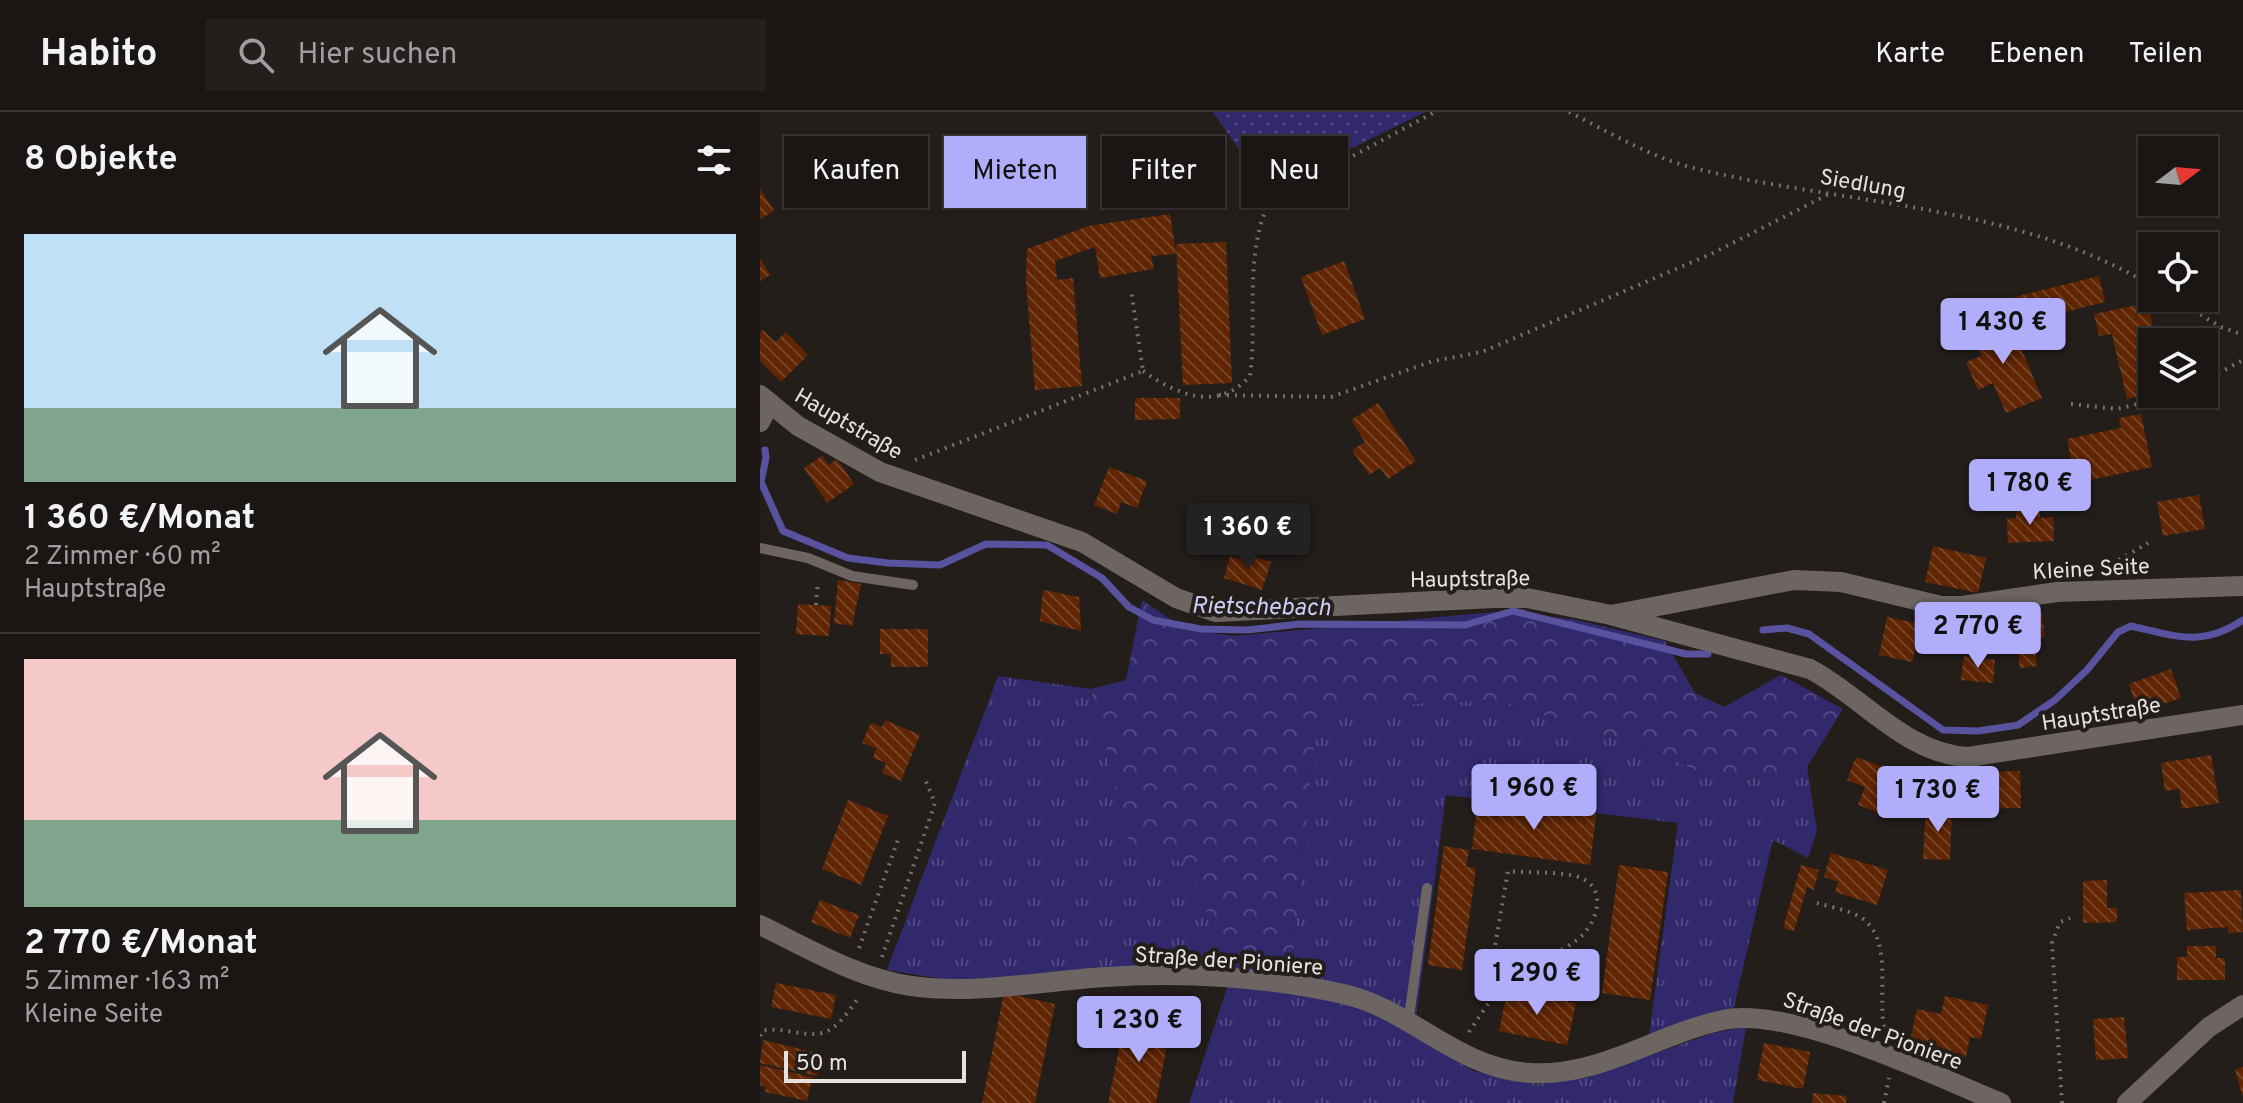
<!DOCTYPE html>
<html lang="de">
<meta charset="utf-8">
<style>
:root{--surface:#1b1614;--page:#241f1d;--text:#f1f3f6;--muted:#a09fa0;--line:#393534;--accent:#b0aefa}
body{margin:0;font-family:Overpass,sans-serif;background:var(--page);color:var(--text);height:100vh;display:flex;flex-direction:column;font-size:30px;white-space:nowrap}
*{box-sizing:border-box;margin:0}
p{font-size:26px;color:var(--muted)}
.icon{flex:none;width:44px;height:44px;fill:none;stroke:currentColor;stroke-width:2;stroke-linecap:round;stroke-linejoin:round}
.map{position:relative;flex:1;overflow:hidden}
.panel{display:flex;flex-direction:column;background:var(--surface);width:760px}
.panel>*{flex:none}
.top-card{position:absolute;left:24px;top:24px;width:760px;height:72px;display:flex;gap:16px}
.needle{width:52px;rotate:74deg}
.fabs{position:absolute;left:1378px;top:24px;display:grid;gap:16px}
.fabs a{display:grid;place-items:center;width:80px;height:80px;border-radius:0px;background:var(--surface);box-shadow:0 2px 6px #0004,0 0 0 2px var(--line);font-size:40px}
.scale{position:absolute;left:24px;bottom:20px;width:182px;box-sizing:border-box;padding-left:8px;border:4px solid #e6e2e0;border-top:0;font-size:22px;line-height:28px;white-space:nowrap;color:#e6e2e0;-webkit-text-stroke:6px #241e1b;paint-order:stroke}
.price{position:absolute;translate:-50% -68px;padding:0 18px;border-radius:8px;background:var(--accent);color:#111;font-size:26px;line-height:52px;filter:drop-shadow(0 2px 4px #0008)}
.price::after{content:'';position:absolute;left:50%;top:48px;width:24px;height:18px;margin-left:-12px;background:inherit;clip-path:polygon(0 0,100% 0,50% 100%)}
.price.selected{background:#222;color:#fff}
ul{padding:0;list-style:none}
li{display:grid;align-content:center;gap:16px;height:424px;padding:0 24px}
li+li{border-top:2px solid var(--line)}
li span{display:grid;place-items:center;height:248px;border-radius:0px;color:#555}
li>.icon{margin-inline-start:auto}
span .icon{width:144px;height:144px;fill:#fffc;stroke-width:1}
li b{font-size:34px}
h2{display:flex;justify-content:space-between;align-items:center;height:96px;padding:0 24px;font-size:34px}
.tag{padding:0 28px;border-radius:0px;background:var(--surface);box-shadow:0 2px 6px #0004,0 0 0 2px var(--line);font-size:28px;line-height:72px}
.tag.selected{background:var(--accent);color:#111}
header{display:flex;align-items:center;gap:48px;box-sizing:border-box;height:112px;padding:0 40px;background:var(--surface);border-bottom:2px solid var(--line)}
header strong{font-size:38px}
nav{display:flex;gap:44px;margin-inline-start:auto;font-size:28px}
.search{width:560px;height:72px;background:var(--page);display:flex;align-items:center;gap:20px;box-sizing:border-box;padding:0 28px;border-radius:0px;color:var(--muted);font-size:30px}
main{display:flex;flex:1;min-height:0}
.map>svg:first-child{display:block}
.grass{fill:url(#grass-tufts)}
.forest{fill:url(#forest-crowns)}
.garden{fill:url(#garden-dots)}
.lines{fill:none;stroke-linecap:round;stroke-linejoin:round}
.stream{stroke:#58529f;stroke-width:7}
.building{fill:url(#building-back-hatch)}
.path{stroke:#777270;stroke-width:4;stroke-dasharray:2 6;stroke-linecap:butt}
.lane{stroke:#6c6562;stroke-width:10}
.street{stroke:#6c6562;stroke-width:20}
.secondary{stroke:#6c6562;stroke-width:20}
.labels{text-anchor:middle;stroke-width:8;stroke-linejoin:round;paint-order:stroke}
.street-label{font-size:22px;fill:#e6e2e0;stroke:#241e1b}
.water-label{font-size:24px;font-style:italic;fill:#cdcdf8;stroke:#241e1b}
</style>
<header>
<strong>Habito</strong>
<div class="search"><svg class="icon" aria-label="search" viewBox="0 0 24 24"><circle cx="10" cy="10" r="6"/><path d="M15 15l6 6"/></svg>Hier suchen</div>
<nav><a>Karte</a><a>Ebenen</a><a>Teilen</a></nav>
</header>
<main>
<section class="panel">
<h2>8 Objekte<svg class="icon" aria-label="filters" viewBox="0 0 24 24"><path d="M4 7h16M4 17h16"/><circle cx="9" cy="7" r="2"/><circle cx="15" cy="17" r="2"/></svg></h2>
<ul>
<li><span style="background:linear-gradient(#bfe0f5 70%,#7fa58c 0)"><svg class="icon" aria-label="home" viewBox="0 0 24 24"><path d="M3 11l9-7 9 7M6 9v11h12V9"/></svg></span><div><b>1 360 €/Monat</b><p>2 Zimmer · 60 m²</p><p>Hauptstraße</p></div></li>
<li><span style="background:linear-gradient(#f6c9c9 65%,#7fa58c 0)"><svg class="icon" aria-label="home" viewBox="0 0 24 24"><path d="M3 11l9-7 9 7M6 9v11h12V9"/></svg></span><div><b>2 770 €/Monat</b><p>5 Zimmer · 163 m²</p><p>Kleine Seite</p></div></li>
</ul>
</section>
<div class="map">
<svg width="1483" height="991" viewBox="0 0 1483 991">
<defs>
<pattern id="grass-tufts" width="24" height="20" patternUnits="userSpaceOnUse" patternTransform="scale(2)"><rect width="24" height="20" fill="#32296c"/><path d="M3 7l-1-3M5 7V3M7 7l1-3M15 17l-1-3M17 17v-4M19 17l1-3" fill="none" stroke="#504881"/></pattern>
<pattern id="forest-crowns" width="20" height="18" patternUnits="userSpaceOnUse" patternTransform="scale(2)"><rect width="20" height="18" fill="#32296c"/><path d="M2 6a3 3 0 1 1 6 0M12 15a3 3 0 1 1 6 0" fill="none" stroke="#504881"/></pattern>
<pattern id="garden-dots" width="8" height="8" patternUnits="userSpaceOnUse" patternTransform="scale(2)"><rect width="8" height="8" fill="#32296c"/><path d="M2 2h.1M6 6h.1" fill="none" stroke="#504881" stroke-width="1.8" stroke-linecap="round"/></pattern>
<pattern id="building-back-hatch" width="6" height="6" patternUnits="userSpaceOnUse" patternTransform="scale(2)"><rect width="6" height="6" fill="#602502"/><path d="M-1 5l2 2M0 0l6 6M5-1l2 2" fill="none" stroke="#774427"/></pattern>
</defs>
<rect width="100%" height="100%" fill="#241e1b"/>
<g class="grass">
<polygon points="238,564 331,577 369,730 430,752 467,858 207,871 127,858"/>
<polygon points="739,588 888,638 966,671 1047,655 1057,719 1048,746 1013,728 973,899 888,931 918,711 686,683 655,913 531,866 558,595"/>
<polygon points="468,873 582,883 714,959 776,972 826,966 953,921 986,915 973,991 429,991"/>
</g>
<polygon class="forest" points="382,488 426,518 474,524 733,500 812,507 905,529 935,581 964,595 1021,563 1083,597 1047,655 966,671 888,638 739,588 558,596 531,866 467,858 430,753 369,731 331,577 366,568"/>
<polygon class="garden" points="453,0 665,0 507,78"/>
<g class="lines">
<g class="stream">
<polyline points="5,338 6,346 1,370 23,419 88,446 128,451 180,453 226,432 287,433 342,466 369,495 393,508 441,517 487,518 540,512 705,513 753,499 926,542 948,542"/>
<path d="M1003 518 1027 516 1049 522 1183 618 1218 619 1258 613 1295 588 1327 558 1358 520 1371 514C1416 524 1442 536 1483 508"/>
</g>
</g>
<g class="building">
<polygon points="0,76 14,99 0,107"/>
<polygon points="410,102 416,142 391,144 394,157 340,166 335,135 295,149 297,168 313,166 322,274 275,278 266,170 267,137 328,114"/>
<polygon points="466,130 472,271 423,273 416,132"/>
<polygon points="0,146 10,163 0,169"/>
<polygon points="584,149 605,207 562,223 541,165"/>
<polygon points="1339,164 1345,190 1261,211 1255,185"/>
<polygon points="1388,191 1396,230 1392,230 1392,281 1367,287 1352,222 1339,224 1334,202"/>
<polygon points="1248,205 1282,286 1246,301 1233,271 1218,278 1206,250 1221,244 1211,220"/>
<polygon points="3,218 15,230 26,220 48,243 21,270 0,249 0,221"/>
<polygon points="375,286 420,286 420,307 375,308"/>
<polygon points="618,291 656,349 628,367 620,356 609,363 592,338 605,330 591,308"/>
<polygon points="1381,302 1392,355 1316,371 1307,327 1361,316 1359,306"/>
<polygon points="62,344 69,353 77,347 94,372 67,391 44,356"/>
<polygon points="349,355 387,369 377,396 361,390 357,402 334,393"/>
<polygon points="1439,383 1445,417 1403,424 1397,390"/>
<polygon points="1280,395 1280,406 1293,405 1294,429 1248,431 1247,407 1256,406 1256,396"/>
<polygon points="1173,434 1226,446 1218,481 1165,470"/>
<polygon points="485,442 511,450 502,478 464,466 470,444 483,448"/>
<polygon points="78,468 101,472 92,514 74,511"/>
<polygon points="283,478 319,485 321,519 280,509"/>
<polygon points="38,492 71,494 69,524 36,522"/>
<polygon points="1282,501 1285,525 1239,530 1237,506"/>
<polygon points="1127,505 1161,512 1152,550 1119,543"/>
<polygon points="120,517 168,517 168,555 131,555 131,542 120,542"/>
<polygon points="1274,532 1277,554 1260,556 1257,535"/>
<polygon points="1204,544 1235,548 1233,571 1201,568"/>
<polygon points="1411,557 1421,586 1378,600 1369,572"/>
<polygon points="125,608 160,623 141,669 122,661 126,651 113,646 116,636 102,631 111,611 122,615"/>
<polygon points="1451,643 1459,691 1422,697 1419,677 1405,679 1401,651"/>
<polygon points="1096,645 1152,666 1136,707 1098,693 1105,675 1087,668"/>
<polygon points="1260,659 1261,696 1213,697 1212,660"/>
<polygon points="718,687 836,703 830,753 712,737"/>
<polygon points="88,688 128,704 101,773 62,757"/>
<polygon points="1166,695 1192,696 1190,748 1163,747"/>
<polygon points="684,734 709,738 706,755 716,756 702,858 668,853"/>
<polygon points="1071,741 1128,758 1117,793 1075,780 1078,770 1064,765"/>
<polygon points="859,753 908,760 890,888 842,881"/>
<polygon points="1041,753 1059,758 1054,778 1047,775 1034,819 1023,816"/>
<polygon points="1347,768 1347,796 1357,796 1357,810 1323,811 1323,769"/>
<polygon points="1481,778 1483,820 1469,821 1468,815 1427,818 1424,781"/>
<polygon points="60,788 99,803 90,826 51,810"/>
<polygon points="1427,834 1456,834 1456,846 1465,846 1465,868 1417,868 1417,845 1427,845"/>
<polygon points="16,871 76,883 71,907 11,895"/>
<polygon points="748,876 816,891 807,933 739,919"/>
<polygon points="244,881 295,892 275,991 222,991"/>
<polygon points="1185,884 1228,893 1221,927 1210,925 1206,945 1149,933 1157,897 1181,902"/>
<polygon points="1364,905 1368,946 1336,948 1333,907"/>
<polygon points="365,908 410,917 396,991 348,991"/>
<polygon points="3,928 61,942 57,964 0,951"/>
<polygon points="1004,931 1050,940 1043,977 997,968"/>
<polygon points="0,953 52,965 47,989 5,980 6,975 0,973"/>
<polygon points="1483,955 1483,982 1482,982 1475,958"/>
<polygon points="1053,981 1087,984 1086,991 1052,991"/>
</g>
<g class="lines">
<g class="path">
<path d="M809 0C851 21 895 48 942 58 1090 93 1258 93 1392 174"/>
<polyline points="1413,186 1461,215 1483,223"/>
<path d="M383 259C416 282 457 301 490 264 498 205 483 144 510 88L675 0"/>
<polyline points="1444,269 1483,248"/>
<polyline points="459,283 571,285 673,249 722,240 951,142 1069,82"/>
<polyline points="1311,292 1357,297 1420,282"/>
<polyline points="155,348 383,259 371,178"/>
<polyline points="1345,456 1388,431"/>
<polyline points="56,493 58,469"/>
<path d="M1057 791C1071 795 1088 798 1100 805 1135 826 1116 886 1125 919"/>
<polyline points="99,836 139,725"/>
<polyline points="122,845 175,691 165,667"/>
<path d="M709 920 736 880 739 862 735 834 748 759C766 761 805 759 821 766 849 778 836 813 818 827 791 848 765 852 736 880"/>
<path d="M0 924 2 919C23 913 53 930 71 917 82 910 92 894 100 884"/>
<polyline points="1124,991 1129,966"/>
<polyline points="1302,991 1292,831 1300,810 1310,806"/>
</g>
<g class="lane">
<polyline points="0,436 48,446 92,464 153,473"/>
<polyline points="648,912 667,776"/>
</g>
<g class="street">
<polyline points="0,310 9,292"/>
<polyline points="851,503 1034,468 1081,470 1181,494 1202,494 1297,480 1483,474"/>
<path d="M0 813C48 836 97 866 151 874 215 883 281 869 346 865 422 860 505 865 579 881 650 895 694 956 770 961 840 965 897 922 963 908 1030 893 1175 964 1241 991"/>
<polyline points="1367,991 1449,915 1483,893"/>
</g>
<path class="secondary" d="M0 283 38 314 120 360 322 430 416 486 456 500 734 486H767L851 503 1050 557C1103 585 1146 642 1208 645L1483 603"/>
</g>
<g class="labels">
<g class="street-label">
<text transform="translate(1103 71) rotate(10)" y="8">Siedlung</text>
<text transform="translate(89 311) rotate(30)" y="8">Hauptstraße</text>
<text transform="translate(1331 456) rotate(-3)" y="8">Kleine Seite</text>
<text transform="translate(710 466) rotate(-1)" y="8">Hauptstraße</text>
<text transform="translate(1341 601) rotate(-9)" y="8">Hauptstraße</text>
<text transform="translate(469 848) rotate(4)" y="8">Straße der Pioniere</text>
<text transform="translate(1113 918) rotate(20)" y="8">Straße der Pioniere</text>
</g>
<g class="water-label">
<text transform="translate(501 494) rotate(1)" y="8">Rietschebach</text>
</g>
</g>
</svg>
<div class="fabs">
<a><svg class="needle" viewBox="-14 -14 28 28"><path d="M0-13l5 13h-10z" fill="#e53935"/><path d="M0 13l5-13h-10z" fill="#a09fa0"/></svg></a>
<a><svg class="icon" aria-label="locate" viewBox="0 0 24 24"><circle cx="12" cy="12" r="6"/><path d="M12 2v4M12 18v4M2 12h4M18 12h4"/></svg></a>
<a><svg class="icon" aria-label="layers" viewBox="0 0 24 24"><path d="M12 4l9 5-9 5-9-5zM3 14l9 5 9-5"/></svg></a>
</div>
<div class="scale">50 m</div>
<b class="price" style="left:1243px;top:254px">1 430 €</b>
<b class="price" style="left:1270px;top:415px">1 780 €</b>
<b class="price selected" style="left:488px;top:459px">1 360 €</b>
<b class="price" style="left:1218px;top:558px">2 770 €</b>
<b class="price" style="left:774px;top:720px">1 960 €</b>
<b class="price" style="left:1178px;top:722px">1 730 €</b>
<b class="price" style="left:777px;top:905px">1 290 €</b>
<b class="price" style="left:379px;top:952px">1 230 €</b>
<div class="top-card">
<a class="tag">Kaufen</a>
<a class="tag selected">Mieten</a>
<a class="tag">Filter</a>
<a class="tag">Neu</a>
</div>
</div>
</main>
